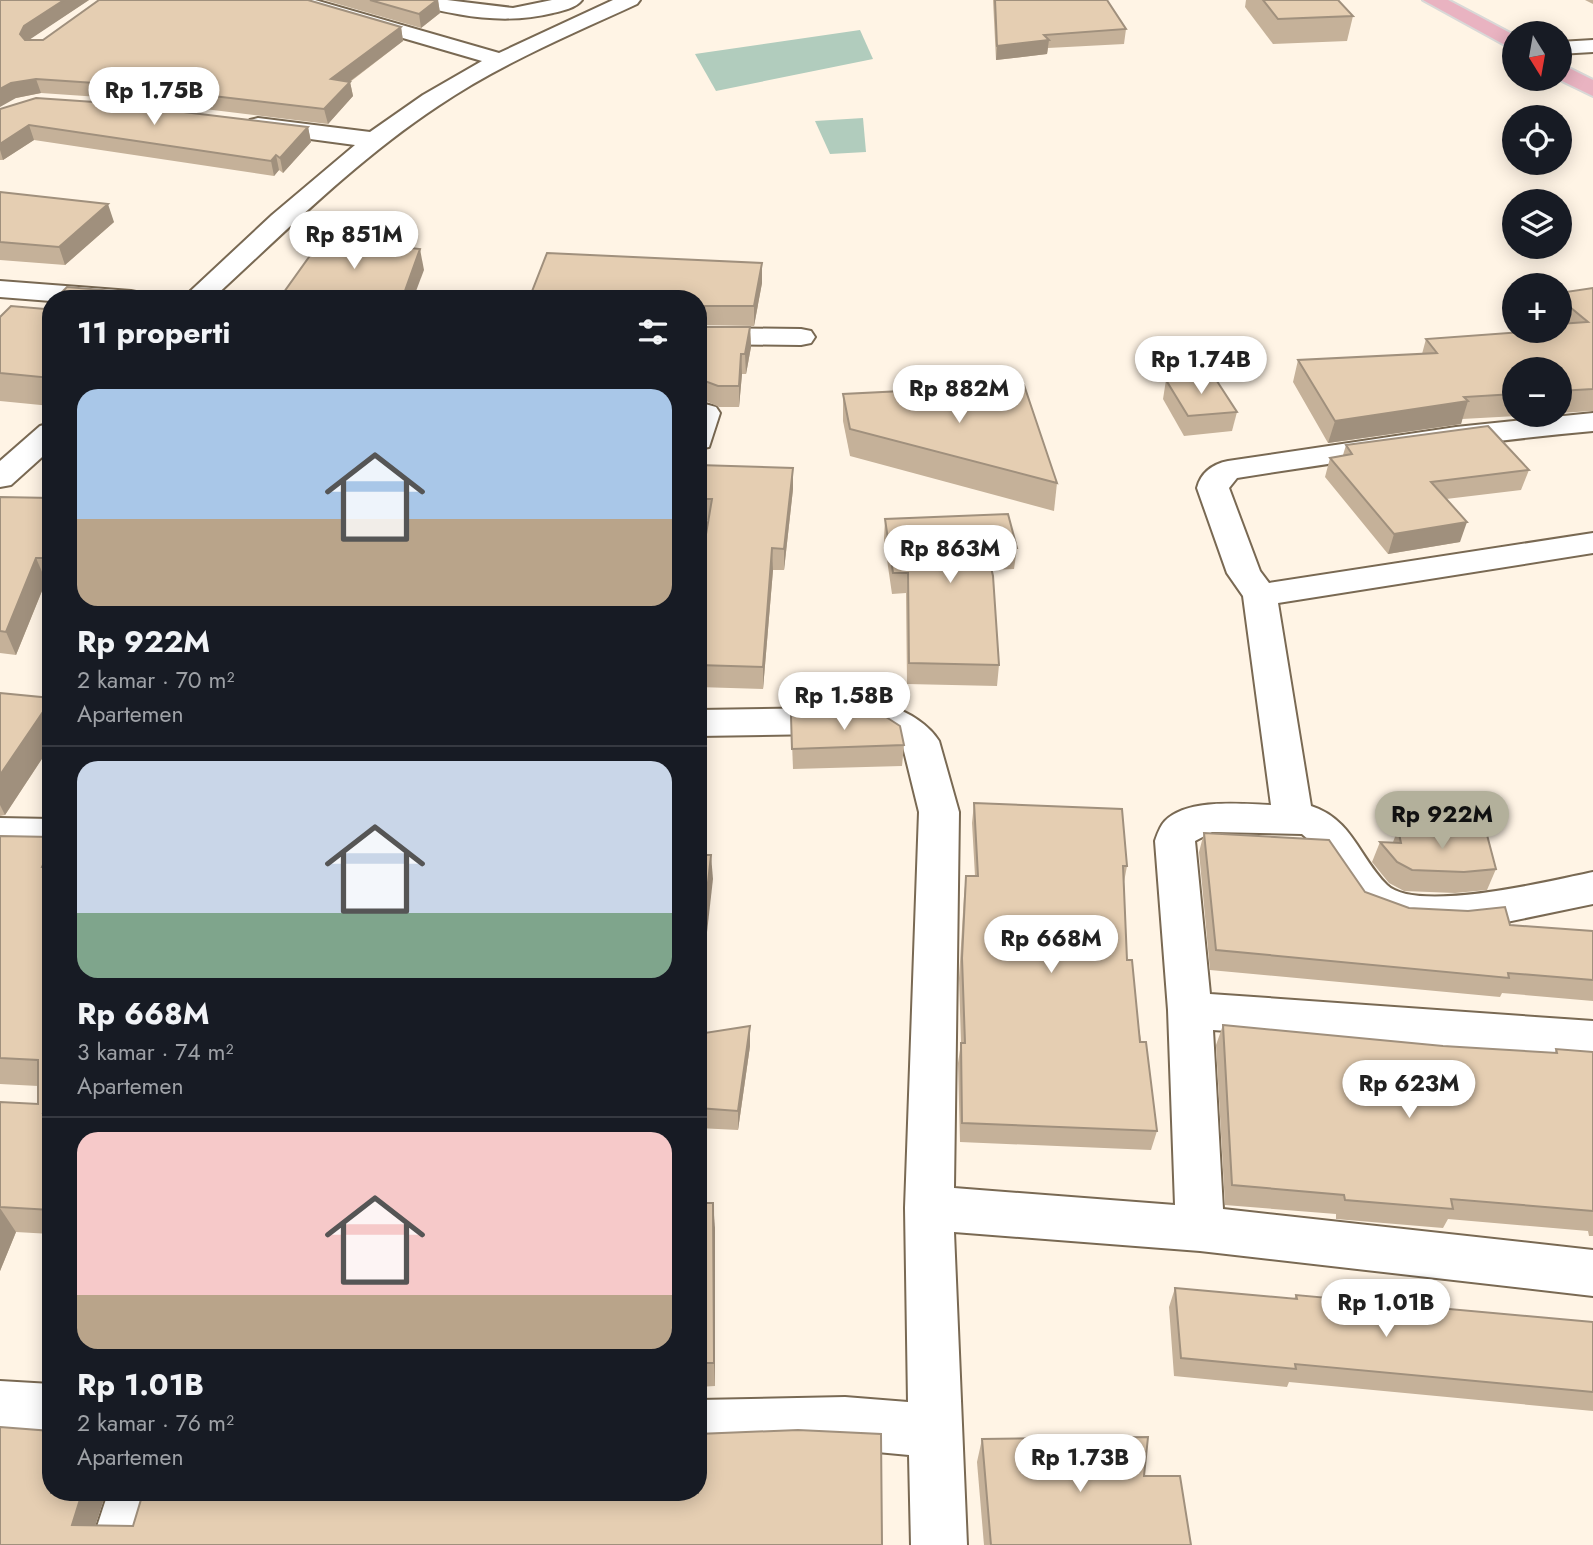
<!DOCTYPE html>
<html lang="id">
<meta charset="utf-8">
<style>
:root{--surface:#171b24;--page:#20242c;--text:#f1f3f6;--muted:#9ea1a6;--line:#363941;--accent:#b3b09b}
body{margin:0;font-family:Jost,sans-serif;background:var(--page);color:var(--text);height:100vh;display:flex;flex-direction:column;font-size:26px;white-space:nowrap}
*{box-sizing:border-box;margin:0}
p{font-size:23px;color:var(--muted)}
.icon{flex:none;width:38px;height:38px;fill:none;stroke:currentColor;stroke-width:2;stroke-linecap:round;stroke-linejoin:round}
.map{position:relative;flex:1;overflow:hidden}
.panel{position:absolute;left:42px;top:290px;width:665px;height:1211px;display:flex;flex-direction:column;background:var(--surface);border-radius:28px;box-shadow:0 4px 18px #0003}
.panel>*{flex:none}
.needle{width:46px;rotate:169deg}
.buttons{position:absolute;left:1502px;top:21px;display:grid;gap:14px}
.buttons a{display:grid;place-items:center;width:70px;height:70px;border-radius:50%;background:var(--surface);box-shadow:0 4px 18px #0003;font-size:35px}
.price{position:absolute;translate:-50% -60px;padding:0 16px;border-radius:24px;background:#fff;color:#222;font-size:23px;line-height:46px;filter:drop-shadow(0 2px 4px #0008)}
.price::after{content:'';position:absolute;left:50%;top:42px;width:21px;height:16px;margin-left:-10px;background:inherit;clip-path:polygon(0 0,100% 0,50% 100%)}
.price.active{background:var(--accent);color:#111}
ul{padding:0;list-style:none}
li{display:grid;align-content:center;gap:14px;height:371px;padding:0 35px}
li+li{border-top:2px solid var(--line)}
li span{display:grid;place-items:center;height:217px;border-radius:21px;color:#555}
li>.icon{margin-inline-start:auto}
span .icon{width:126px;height:126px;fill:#fffc;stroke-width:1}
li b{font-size:30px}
h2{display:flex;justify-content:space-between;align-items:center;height:84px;padding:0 35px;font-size:30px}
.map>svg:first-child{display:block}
.green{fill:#b1ccbd}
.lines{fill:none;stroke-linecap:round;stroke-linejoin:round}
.minor-casing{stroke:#796953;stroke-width:4}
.major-casing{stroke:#d9d8d7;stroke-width:4}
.minor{fill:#fff;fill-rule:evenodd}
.major{fill:#e9b3c1;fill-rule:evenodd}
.wall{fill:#c5b199}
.shaded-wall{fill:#a0907d}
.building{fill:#e5ceb2;stroke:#a0907d;stroke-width:2}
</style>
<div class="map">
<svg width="1593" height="1545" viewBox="0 0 1593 1545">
<rect width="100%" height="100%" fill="#fff4e5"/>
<g class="green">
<polygon points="860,30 873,59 716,91 695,54"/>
<polygon points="863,118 866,152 830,154 815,121"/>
</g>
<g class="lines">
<g class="minor-casing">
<g id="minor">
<path d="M283 0H315L499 53 613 0H640L637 4C570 35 500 64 438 106 355 161 285 232 212 299H182L272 215 355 145 258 132 250 130 246 125 250 120 258 118 370 132 423 95 482 61 286 4Z"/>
<path d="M409 0H447L513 8 552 0H582C576 8 562 11 553 13 504 25 460 16 412 4Z"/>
<polygon points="1593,40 1593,52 1559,54 1559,42"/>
<polygon points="0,281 131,291 141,293 145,299 51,301 0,297"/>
<polygon points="698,328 801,329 811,331 815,337 811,343 801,345 698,344"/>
<polygon points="705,404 716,407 720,413 709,447 698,449 698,406"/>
<path d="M1593 413V431C1474 442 1356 459 1237 478L1229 488 1260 571 1269 583 1593 533V553L1278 603 1311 806C1352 819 1359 857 1387 885 1417 914 1554 880 1593 872V904L1492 925 1459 928 1401 925 1359 909 1318 848 1302 834 1212 832 1195 841 1210 994 1593 1021V1057L1213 1030 1223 1209 1593 1250V1296L1200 1251 954 1232 967 1545H911L909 1455 845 1449 698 1454V1400L845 1397 908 1402 905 1208 919 812 903 747 883 733 698 736V710L891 707C909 712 929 725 939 741L959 812 954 1188 1175 1205 1168 1010 1155 841C1157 835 1160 826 1165 821 1188 798 1241 804 1271 805L1243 596 1227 573 1197 488C1201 472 1213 464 1228 461L1456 427Z"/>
<polygon points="51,423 51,449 11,485 0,487 0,461 40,426"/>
<polygon points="0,818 51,819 51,849 0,848"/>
<polygon points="0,1381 51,1384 51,1436 0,1433"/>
<polygon points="108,1493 164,1493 147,1545 91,1545"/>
</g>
</g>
<g class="major-casing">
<g id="major">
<polygon points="1423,0 1448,0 1514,35 1514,50"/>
<polygon points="1559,63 1593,80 1593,96 1558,79"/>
</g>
</g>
<use href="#minor" class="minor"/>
<use href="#major" class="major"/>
</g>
<g class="wall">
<polygon points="0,0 89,0 28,40 401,27 403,41 350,82 353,96 328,124 114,98 41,93 16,98"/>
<polygon points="324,0 438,0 440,13 421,28"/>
<polygon points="993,0 1107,0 1126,29 1124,44 1048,48 1047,54 996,60"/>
<polygon points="1246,0 1338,0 1353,16 1347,41 1273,44 1245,7"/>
<polygon points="1585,0 1593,0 1593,4"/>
<polygon points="0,109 308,127 311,142 283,173 279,170 274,176 34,140 3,160 0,160"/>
<polygon points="0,192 114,222 65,265 0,260"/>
<polygon points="762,263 762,283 754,326 698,325 698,299"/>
<polygon points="1593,288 1593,411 1559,413 1559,369 1514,369 1514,415 1533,415 1462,419 1461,424 1328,443 1293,382 1298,360 1422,354 1426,339 1559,331 1559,293"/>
<polygon points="51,304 51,406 0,401 0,317 45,309"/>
<polygon points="698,327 750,327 751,347 746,374 742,374 739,407 719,407 706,401 698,405"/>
<polygon points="1166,380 1237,412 1232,431 1184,436 1163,399"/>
<polygon points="843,394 1057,483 1054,511 850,456 843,421"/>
<polygon points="1346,445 1529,470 1521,490 1446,499 1460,542 1388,554 1325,477 1330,458 1343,455"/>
<polygon points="698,465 793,489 784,570 773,570 763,689 698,687 698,581 709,520 698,520"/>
<polygon points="0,497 51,498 51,581 46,581 16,655 0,653"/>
<polygon points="885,519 1017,548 1014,569 991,570 999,665 997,686 907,684 906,593 892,594 884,539"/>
<polygon points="0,693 51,698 51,745 5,815 0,816"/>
<polygon points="791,716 904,745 902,766 793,769"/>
<polygon points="974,803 1127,866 1124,882 1127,960 1157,1131 1151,1150 960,1142 958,1063 961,1043 959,978 964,896 966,876 975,876 972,823"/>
<polygon points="1398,829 1496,869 1487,890 1455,893 1404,891 1389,883 1372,862 1380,842 1393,842"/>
<polygon points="1204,833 1409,908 1510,925 1593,931 1593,1001 1502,993 1500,997 1210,970 1199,852"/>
<polygon points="0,836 51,837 51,1234 16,1232 0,1271 0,1102 38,1104 38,1086 0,1084"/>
<polygon points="1223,1025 1443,1046 1555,1053 1556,1049 1593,1052 1593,1236 1589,1236 1588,1231 1448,1219 1443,1228 1336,1219 1336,1214 1225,1205 1216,1045"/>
<polygon points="698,1034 750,1046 738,1130 698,1128"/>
<polygon points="698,1203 715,1228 715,1386 698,1387"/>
<polygon points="1175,1288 1294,1299 1296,1295 1593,1322 1593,1411 1289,1382 1287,1387 1174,1376 1169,1307"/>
<polygon points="982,1439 1144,1476 1191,1545 984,1545 977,1462"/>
</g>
<g class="shaded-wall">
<polygon points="64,0 89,0 29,40 25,48 20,34 24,26"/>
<polygon points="437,0 438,0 440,13 421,28 419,14"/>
<polygon points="401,27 403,41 333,94 331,79"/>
<polygon points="1049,40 1047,54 996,60 997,46"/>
<polygon points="36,79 41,93 16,98 0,107 0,89 11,83"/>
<polygon points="350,82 353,96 328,124 324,109"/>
<polygon points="29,125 34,140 3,160 0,150 0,144"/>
<polygon points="308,127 311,142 283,173 280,158"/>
<polygon points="276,155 279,170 274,176 271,161"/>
<polygon points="108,204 114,222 65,265 59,247"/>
<polygon points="420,249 424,270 413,299 402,299"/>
<polygon points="762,263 762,283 754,326 754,306"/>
<polygon points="138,293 140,299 132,299"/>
<polygon points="750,327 751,347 746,374 745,354"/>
<polygon points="741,354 742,374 739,407 739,386"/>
<polygon points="705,381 706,401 698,405 698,384"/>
<polygon points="1468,401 1461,424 1328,443 1335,421"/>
<polygon points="793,468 793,489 784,570 784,549"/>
<polygon points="1467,522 1460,542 1388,554 1394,534"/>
<polygon points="772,548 773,570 763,689 763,667"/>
<polygon points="36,558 46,581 16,655 6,632"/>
<polygon points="51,700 51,745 5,815 0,805 0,775"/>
<polygon points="51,848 51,886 42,867"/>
<polygon points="711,855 713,879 698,1012 698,974"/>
<polygon points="750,1026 750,1046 738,1130 738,1111"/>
<polygon points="51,1094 51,1127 43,1113"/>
<polygon points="713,1203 715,1228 715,1386 714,1363"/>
<polygon points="0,1208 16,1232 0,1271"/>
<polygon points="82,1493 106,1493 89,1545 72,1525"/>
</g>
<g class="building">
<polygon points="0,0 64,0 24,26 20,34 25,40 43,40 99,0 308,0 401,27 331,79 350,82 324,109 110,84 36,79 11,83 0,89"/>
<polygon points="370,0 437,0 419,14"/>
<polygon points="995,0 1107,0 1126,29 1044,35 1049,40 997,46"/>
<polygon points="1263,0 1338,0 1353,16 1278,19"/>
<polygon points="36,98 109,103 308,127 280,158 276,155 271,161 29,125 0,144 0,109"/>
<polygon points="0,192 108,204 59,247 0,242"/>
<polygon points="324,236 388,240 384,245 420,249 402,299 279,299"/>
<polygon points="547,253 762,263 754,306 698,306 698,299 529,299"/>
<polygon points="67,287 138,293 132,299 55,299"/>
<polygon points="1593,288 1593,389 1559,391 1559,369 1514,369 1514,394 1464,397 1468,401 1335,421 1298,360 1437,353 1426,339 1537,331 1559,331 1559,324 1588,322 1559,298 1559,293"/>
<polygon points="51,304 51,378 0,373 0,317 11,306 45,309"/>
<polygon points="698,327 750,327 745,354 741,354 739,386 718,386 705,381 698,384"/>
<polygon points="1213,375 1237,412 1188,416 1166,380"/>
<polygon points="1024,385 1057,483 850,429 843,394"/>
<polygon points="1488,426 1529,470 1431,482 1467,522 1394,534 1330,458 1352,454 1346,445"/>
<polygon points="698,465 793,468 784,549 772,548 763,667 698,665 698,581 712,499 698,499"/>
<polygon points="0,497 51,498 51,558 36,558 6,632 0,631"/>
<polygon points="1008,514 1017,548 987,550 993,576 999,665 909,663 908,573 893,573 885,519"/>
<polygon points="0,693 51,698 51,700 0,775"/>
<polygon points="883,715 900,726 904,745 792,749 791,716"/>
<polygon points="974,803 1122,809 1127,866 1123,866 1127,960 1132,960 1140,1042 1146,1042 1157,1131 962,1123 961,1043 965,1043 962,958 966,876 978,876"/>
<polygon points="1398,829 1487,835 1496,869 1464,872 1412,870 1397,862 1380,842 1401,843"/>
<polygon points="1204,833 1329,840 1365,892 1409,908 1468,911 1505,907 1510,925 1593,931 1593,980 1508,973 1509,978 1216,950"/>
<polygon points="0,836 51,837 51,848 42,867 51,869 51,1094 43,1113 51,1114 51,1210 0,1207 0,1102 38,1104 38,1060 0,1058"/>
<polygon points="698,855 711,855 698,974"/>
<polygon points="1223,1025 1443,1046 1557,1053 1556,1049 1593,1052 1593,1211 1451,1199 1453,1209 1345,1200 1344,1195 1232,1185"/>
<polygon points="750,1026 738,1111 698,1108 698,1034"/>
<polygon points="698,1203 713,1203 714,1363 698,1363"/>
<polygon points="1175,1288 1297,1299 1296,1295 1593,1322 1593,1392 1295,1364 1296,1369 1181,1358"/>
<polygon points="0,1427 51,1431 51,1493 82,1493 72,1525 133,1526 143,1493 698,1493 698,1434 798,1430 881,1434 882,1545 0,1545"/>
<polygon points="1148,1437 1144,1476 1180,1476 1191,1545 991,1545 982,1439"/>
</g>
</svg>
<div class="buttons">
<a><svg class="needle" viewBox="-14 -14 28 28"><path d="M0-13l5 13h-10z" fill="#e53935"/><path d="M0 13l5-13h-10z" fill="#9ea1a6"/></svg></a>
<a><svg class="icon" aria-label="locate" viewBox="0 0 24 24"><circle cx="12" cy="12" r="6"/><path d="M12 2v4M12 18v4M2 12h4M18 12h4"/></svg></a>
<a><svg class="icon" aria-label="layers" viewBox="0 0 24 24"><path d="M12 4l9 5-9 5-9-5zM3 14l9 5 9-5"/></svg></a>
<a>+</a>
<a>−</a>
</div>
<b class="price" style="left:154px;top:127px">Rp 1.75B</b>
<b class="price" style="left:354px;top:271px">Rp 851M</b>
<b class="price" style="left:1201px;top:396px">Rp 1.74B</b>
<b class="price" style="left:959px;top:425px">Rp 882M</b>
<b class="price" style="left:950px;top:585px">Rp 863M</b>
<b class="price" style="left:844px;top:732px">Rp 1.58B</b>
<b class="price active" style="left:1442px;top:851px">Rp 922M</b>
<b class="price" style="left:1051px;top:975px">Rp 668M</b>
<b class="price" style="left:1409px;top:1120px">Rp 623M</b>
<b class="price" style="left:1386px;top:1339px">Rp 1.01B</b>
<b class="price" style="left:1080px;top:1494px">Rp 1.73B</b>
<section class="panel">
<h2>11 properti<svg class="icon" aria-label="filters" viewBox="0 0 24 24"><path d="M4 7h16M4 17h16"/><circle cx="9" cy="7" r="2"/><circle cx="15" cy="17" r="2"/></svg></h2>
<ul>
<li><span style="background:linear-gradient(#a9c7e8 60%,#b9a48a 0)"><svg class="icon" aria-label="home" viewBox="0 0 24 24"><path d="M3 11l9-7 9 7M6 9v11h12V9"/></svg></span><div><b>Rp 922M</b><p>2 kamar · 70 m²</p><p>Apartemen</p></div></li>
<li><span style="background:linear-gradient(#c9d6e8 70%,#7fa58c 0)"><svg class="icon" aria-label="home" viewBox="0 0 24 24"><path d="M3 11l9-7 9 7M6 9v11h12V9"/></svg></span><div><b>Rp 668M</b><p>3 kamar · 74 m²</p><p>Apartemen</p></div></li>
<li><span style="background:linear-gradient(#f6c9c9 75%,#b9a48a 0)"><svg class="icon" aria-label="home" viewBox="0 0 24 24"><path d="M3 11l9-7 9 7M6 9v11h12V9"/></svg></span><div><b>Rp 1.01B</b><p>2 kamar · 76 m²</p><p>Apartemen</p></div></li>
</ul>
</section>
</div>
